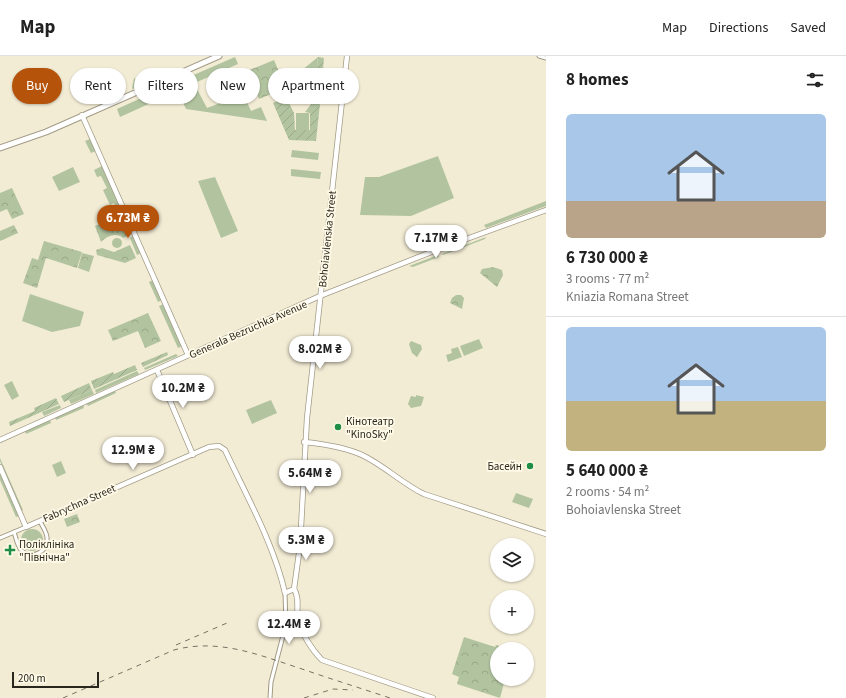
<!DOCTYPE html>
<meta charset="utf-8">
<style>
:root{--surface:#fff;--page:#f2f2f2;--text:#222;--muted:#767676;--line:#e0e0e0;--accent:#b45309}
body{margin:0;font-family:"Source Sans 3",sans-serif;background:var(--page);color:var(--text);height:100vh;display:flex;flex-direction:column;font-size:15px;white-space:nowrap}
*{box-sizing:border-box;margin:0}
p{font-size:13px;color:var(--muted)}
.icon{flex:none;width:22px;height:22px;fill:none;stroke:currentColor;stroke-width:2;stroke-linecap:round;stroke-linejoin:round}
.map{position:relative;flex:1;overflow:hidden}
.sheet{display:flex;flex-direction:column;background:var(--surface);width:300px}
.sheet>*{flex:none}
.top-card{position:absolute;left:12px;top:12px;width:380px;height:36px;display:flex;gap:8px}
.tools{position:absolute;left:490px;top:482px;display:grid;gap:8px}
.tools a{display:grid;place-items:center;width:44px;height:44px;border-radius:50%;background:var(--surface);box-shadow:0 1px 3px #0004;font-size:20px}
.scale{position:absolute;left:12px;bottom:10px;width:87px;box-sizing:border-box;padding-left:4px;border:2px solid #29261e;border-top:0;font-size:11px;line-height:14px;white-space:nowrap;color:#29261e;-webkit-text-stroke:3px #fffae7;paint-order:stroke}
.price{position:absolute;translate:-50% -34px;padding:0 9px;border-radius:14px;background:#fff;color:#222;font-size:13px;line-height:26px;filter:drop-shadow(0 1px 2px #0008)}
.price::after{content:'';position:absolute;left:50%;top:24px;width:12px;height:9px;margin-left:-6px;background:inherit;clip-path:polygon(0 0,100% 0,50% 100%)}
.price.active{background:var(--accent);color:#fff}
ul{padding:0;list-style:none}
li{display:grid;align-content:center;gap:8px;height:212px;padding:0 20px}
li+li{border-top:1px solid var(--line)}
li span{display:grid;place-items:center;height:124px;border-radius:6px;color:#555}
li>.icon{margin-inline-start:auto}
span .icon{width:72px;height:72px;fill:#fffc;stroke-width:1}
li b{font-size:17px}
h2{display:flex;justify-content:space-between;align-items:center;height:48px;padding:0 20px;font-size:17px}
.pill{padding:0 14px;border-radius:18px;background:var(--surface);box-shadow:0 1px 3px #0004;font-size:14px;line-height:36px}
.pill.active{background:var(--accent);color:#fff}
header{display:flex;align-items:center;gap:24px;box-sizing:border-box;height:56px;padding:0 20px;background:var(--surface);border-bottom:1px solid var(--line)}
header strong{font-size:19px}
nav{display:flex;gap:22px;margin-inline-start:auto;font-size:14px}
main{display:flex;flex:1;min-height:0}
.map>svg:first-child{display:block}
.grass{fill:#b2c49f}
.park{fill:url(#park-crowns)}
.garden{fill:url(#garden-furrows)}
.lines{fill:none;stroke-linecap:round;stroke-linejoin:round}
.street-casing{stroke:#a29b86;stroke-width:5}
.secondary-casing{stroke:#a29b86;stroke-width:6}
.primary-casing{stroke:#a29b86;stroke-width:7}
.street{stroke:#fff;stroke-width:3}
.secondary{stroke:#fff;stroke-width:4.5}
.primary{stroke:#fff;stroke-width:5}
.rail{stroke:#767164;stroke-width:1;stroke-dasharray:5 5;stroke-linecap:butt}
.poi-dot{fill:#1e8d46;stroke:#fffae7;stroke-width:1.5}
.labels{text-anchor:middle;stroke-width:3.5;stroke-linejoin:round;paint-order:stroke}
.street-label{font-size:11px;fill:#29261e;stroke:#fffae7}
.poi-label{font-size:11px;fill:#29261e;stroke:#fffae7;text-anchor:start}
</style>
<header>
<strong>Map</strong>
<nav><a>Map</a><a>Directions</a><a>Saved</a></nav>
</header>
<main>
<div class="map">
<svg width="546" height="642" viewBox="0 0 546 642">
<defs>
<pattern id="park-crowns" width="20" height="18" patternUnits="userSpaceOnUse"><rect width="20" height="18" fill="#b2c49f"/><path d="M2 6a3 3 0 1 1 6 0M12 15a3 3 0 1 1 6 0" fill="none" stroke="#99a888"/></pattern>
<pattern id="garden-furrows" width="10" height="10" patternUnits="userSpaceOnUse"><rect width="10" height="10" fill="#b2c49f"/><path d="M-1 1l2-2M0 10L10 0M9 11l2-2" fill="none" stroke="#99a888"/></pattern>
</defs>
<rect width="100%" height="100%" fill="#f3ecd5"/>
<g class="grass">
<polygon points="235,1 238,8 179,34 175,27"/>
<polygon points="318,1 314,42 310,41 301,15"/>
<polygon points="156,16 160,17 162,21 132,33 134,22 136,24 144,21 145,22"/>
<polygon points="235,19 251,55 261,51 267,65 186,53 180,40 197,33 207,52 228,44"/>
<polygon points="170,29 173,37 120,61 117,53"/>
<rect x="296" y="57" width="13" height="17"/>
<polygon points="90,83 96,95 91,97 85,85"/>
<polygon points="292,94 319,97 318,104 291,101"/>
<polygon points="438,100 454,142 411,160 360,159 365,121 379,121"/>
<polygon points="102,110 122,153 117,155 114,147 110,149 103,134 107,132 101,120 97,121 94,114"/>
<polygon points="73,111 80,126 59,135 52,121"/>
<polygon points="291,113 321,116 320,123 291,120"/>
<polygon points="215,121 238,175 221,182 198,125"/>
<polygon points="546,145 546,150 486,172 484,169"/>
<polygon points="123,157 131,173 127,175 119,158"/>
<polygon points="133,180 141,197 137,199 130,182"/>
<polygon points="486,181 485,183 443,199 442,198"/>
<circle cx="117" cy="187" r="5"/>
<polygon points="438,199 439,201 413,211 409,210"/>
<polygon points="153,224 162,244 158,246 149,226"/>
<polygon points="30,238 84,256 80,270 52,276 22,265"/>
<polygon points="164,248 182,290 178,292 159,250"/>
<polygon points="479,283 483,292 464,300 460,290"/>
<polygon points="458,291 462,301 448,306 446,299 452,297 451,293"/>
<polygon points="176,298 178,300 145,314 144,312"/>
<polygon points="137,315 139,318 96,337 95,334"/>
<polygon points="12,325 19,340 12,344 4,329"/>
<polygon points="92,334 94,338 71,348 69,344"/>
<polygon points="115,335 116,337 88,350 86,347"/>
<polygon points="271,344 277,357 252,368 246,354"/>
<polygon points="60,349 61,352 44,360 42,356"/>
<polygon points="83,349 84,352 56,364 55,361"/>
<polygon points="50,364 51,367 26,378 25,375"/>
<polygon points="0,402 23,454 22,455 0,405"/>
<polygon points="61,405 66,417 57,421 52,409"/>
<polygon points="0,417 19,460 16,461 0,424"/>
<polygon points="516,437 533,443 529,452 512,446"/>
<circle cx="32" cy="484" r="11"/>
</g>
<g class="park">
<polygon points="274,4 286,32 259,43 247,15"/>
<polygon points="12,132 24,158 12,163 7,153 0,156 0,137"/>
<path d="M117 160 127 180 123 182C116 176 107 180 101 186L95 170Z"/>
<polygon points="14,169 18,177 0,185 0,175"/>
<polygon points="44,185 82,196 77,212 46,202 37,232 23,227 32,202 38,204"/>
<polygon points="130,189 136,202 125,207 97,199 96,194 102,192 114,196"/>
<polygon points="82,197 94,200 89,216 78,212"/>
<polygon points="493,211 502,214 503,219 497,231 480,217 482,213"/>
<polygon points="456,239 461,239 464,242 462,253 450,247 452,242"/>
<polygon points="148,257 161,285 145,292 138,275 113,285 108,274"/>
<polygon points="411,285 421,289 422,293 417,301 412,297 409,288"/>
<polygon points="416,339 424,341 421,350 411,352 408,348 411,340 416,341"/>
<polygon points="77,458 80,466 67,471 64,463"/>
<polygon points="464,581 495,591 496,589 509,593 497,593 497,623 505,623 500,642 457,628 459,621 452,618"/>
</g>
<g class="garden">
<polygon points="318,1 324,2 320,43 314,42"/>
<polygon points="301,15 310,41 305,43 296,17"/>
<polygon points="286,41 294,57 295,74 310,74 310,57 305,56 313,46 320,48 316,85 289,84 273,47"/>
<polygon points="167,296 168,299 143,311 141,307"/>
<polygon points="135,309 137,314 94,333 91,325 113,316 114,318"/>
<polygon points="89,327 92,334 64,346 61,340"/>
<polygon points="56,342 59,348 10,370 9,366 35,355 34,352"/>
</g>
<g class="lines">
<g class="street-casing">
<g id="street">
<polyline points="539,0 546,2"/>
<path d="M14 476C16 482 17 489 21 494 31 504 49 496 47 482 47 476 42 470 40 465"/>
<polyline points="0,482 26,471"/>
<polyline points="270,642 271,626 286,568 285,537"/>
</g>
</g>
<g class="secondary-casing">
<g id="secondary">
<polyline points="82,59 188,299"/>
<polyline points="157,314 193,399"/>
<polyline points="0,384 320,240 439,193 546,154"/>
<path d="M304 386C324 388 346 391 364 400 386 411 403 428 424 438L546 478"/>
<path d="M0 411 26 471 209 391 219 390 225 394C246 439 274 488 285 537L294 533"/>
<polyline points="294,533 300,490 307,362 347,0"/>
<path d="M294 533C300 542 296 553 298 563 301 577 312 594 322 604L433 642"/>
</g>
</g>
<g class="primary-casing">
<polyline id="primary" points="0,92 46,76 219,0"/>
</g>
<use href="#street" class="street"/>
<use href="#secondary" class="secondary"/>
<use href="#primary" class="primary"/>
<g class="rail">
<polyline points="176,589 227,567"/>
<path d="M63 642 174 594C219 582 259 599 302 613 331 623 360 632 390 642"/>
<polyline points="304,642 333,633 353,634"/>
</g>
</g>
<g class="poi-dot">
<circle cx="338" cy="371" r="4"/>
<circle cx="530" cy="410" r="4"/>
<path d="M8 488h4v4h4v4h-4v4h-4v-4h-4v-4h4z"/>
</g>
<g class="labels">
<g class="street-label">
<text transform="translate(327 183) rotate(-84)" y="4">Bohoiavlenska Street</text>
<text transform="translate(248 273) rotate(-24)" y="4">Generala Bezruchka Avenue</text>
<text transform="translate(79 447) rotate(-24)" y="4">Fabrychna Street</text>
</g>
<g class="poi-label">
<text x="346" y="369">Кінотеатр<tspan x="346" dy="13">"KinoSky"</tspan></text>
<text x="522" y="414" text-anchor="end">Басейн</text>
<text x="19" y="492">Поліклініка<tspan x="19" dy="13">"Північна"</tspan></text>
</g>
</g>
</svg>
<div class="tools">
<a><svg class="icon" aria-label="layers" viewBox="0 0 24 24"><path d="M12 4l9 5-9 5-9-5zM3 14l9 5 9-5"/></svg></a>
<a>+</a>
<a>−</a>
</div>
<div class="scale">200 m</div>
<b class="price active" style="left:128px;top:183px">6.73M ₴</b>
<b class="price" style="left:436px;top:203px">7.17M ₴</b>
<b class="price" style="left:320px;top:314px">8.02M ₴</b>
<b class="price" style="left:183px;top:353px">10.2M ₴</b>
<b class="price" style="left:133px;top:415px">12.9M ₴</b>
<b class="price" style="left:310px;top:438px">5.64M ₴</b>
<b class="price" style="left:306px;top:505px">5.3M ₴</b>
<b class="price" style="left:289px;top:589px">12.4M ₴</b>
<div class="top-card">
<a class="pill active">Buy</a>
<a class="pill">Rent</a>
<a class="pill">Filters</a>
<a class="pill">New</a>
<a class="pill">Apartment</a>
</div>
</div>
<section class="sheet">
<h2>8 homes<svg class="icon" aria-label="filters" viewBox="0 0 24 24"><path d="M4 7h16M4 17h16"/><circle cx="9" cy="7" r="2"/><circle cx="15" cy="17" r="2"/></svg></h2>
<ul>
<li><span style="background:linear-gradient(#a9c7e8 70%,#b9a48a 0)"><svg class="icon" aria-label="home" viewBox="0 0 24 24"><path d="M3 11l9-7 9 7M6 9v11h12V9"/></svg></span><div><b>6 730 000 ₴</b><p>3 rooms · 77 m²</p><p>Kniazia Romana Street</p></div></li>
<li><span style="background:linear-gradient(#a9c7e8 60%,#c2b280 0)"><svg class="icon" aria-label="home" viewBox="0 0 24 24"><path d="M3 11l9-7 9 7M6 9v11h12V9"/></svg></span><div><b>5 640 000 ₴</b><p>2 rooms · 54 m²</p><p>Bohoiavlenska Street</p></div></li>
</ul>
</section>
</main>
